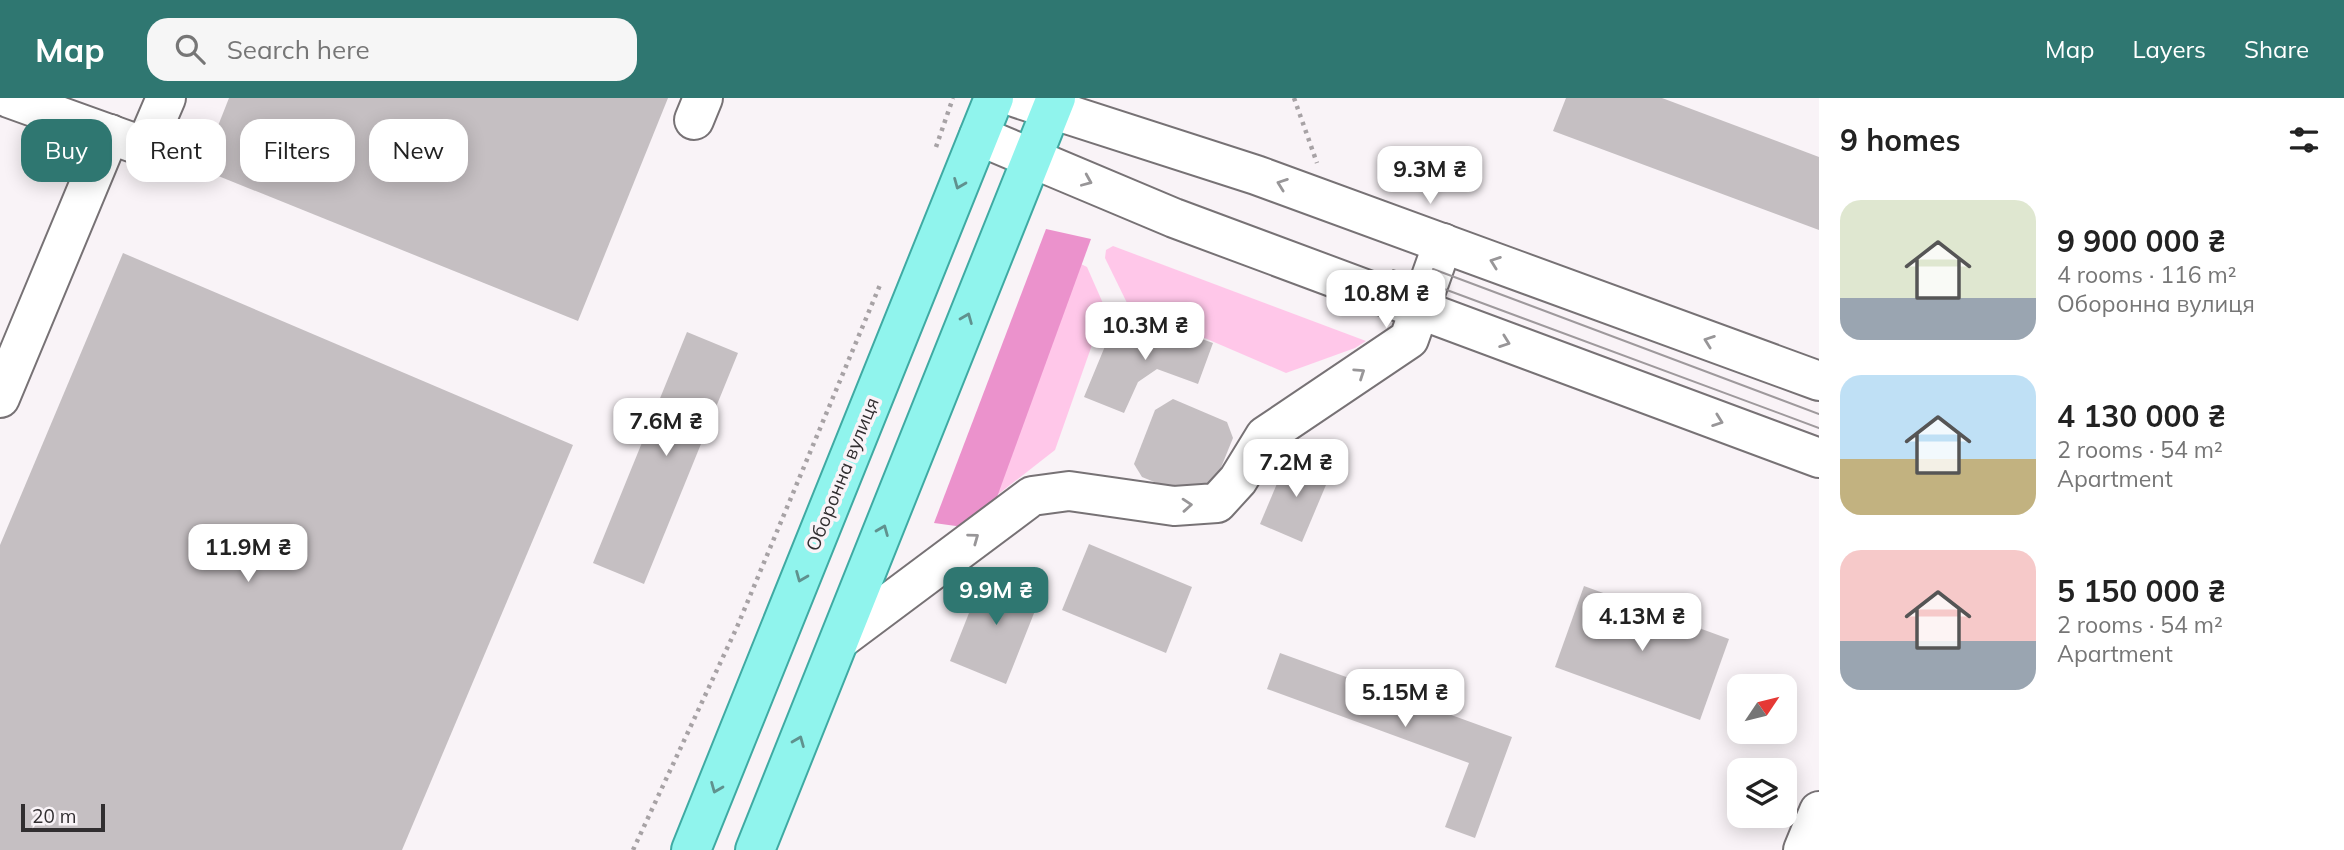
<!DOCTYPE html>
<meta charset="utf-8">
<style>
:root{--surface:#fff;--page:#f6f6f6;--text:#222;--muted:#767676;--accent:#2f7771}
body{margin:0;font-family:Mulish,sans-serif;background:var(--page);color:var(--text);height:100vh;display:flex;flex-direction:column;font-size:26px;white-space:nowrap}
*{box-sizing:border-box;margin:0}
p{font-size:23px;color:var(--muted)}
.icon{flex:none;width:38px;height:38px;fill:none;stroke:currentColor;stroke-width:2;stroke-linecap:round;stroke-linejoin:round}
.map{position:relative;flex:1;overflow:hidden}
.details{display:flex;flex-direction:column;background:var(--surface);width:525px}
.details>*{flex:none}
.top-card{position:absolute;left:21px;top:21px;width:665px;height:63px;display:flex;gap:14px}
.needle{width:46px;rotate:55deg}
.fabs{position:absolute;left:1727px;top:576px;display:grid;gap:14px}
.fabs a{display:grid;place-items:center;width:70px;height:70px;border-radius:14px;background:var(--surface);box-shadow:0 4px 18px #0003;font-size:35px}
.scale{position:absolute;left:21px;bottom:18px;width:84px;box-sizing:border-box;padding-left:7px;border:4px solid #312e30;border-top:0;font-size:19px;line-height:24px;white-space:nowrap;color:#312e30;-webkit-text-stroke:5px #f9f3f7;paint-order:stroke}
.price{position:absolute;translate:-50% -60px;padding:0 16px;border-radius:14px;background:#fff;color:#222;font-size:23px;line-height:46px;filter:drop-shadow(0 2px 4px #0008)}
.price::after{content:'';position:absolute;left:50%;top:42px;width:21px;height:16px;margin-left:-10px;background:inherit;clip-path:polygon(0 0,100% 0,50% 100%)}
.price.active{background:var(--accent);color:#fff}
ul{padding:0;list-style:none}
li{display:flex;align-items:center;gap:21px;height:175px;padding:0 21px}
li span{display:grid;place-items:center;flex:none;width:196px;height:140px;border-radius:21px;color:#555}
li>.icon{margin-inline-start:auto}
span .icon{width:84px;height:84px;fill:#fffc;stroke-width:1}
li b{font-size:30px}
h2{display:flex;justify-content:space-between;align-items:center;height:84px;padding:0 21px;font-size:30px}
.pill{padding:0 24px;border-radius:21px;background:var(--surface);box-shadow:0 4px 18px #0003;font-size:24px;line-height:63px}
.pill.active{background:var(--accent);color:#fff}
header{display:flex;align-items:center;gap:42px;box-sizing:border-box;height:98px;padding:0 35px;background:var(--accent);color:#fff}
header strong{font-size:33px}
nav{display:flex;gap:38px;margin-inline-start:auto;font-size:24px}
.search{width:490px;height:63px;background:var(--page);display:flex;align-items:center;gap:18px;box-sizing:border-box;padding:0 24px;border-radius:21px;color:var(--muted);font-size:26px}
main{display:flex;flex:1;min-height:0}
.map>svg:first-child{display:block}
.green{fill:#ffc7e9}
.forest{fill:#eb92cc}
.building{fill:#c5bfc2}
.lines{fill:none;stroke-linecap:round;stroke-linejoin:round}
.minor-casing{stroke:#777275;stroke-width:42}
.major-casing{stroke:#3faaa3;stroke-width:42}
.path{stroke:#a7a2a5;stroke-width:4.5;stroke-dasharray:3.5 5;stroke-linecap:butt}
.minor{stroke:#fff;stroke-width:38}
.major{stroke:#90f4ed;stroke-width:38}
.tram{stroke:#9e999c;stroke-width:2}
.oneway{stroke:#989698}
.oneway2{stroke:#60918e}
.labels{text-anchor:middle;stroke-width:7;stroke-linejoin:round;paint-order:stroke}
.street-label{font-size:19px;fill:#312e30;stroke:#f9f3f7}
</style>
<header>
<strong>Map</strong>
<div class="search"><svg class="icon" aria-label="search" viewBox="0 0 24 24"><circle cx="10" cy="10" r="6"/><path d="M15 15l6 6"/></svg>Search here</div>
<nav><a>Map</a><a>Layers</a><a>Share</a></nav>
</header>
<main>
<div class="map">
<svg width="1819" height="752" viewBox="0 0 1819 752">
<rect width="100%" height="100%" fill="#f9f3f7"/>
<g class="green">
<polygon points="1113,148 1366,243 1355,250 1286,275 1128,207 1105,160 1106,152"/>
<polygon points="1077,164 1087,169 1105,210 1055,352 996,398"/>
</g>
<polygon class="forest" points="1046,131 1091,141 985,432 934,425"/>
<g class="building">
<polygon points="229,0 668,0 578,223 201,71"/>
<polygon points="1566,0 1662,0 1819,59 1819,132 1553,33"/>
<polygon points="123,155 573,347 402,752 0,752 0,447"/>
<polygon points="1151,223 1213,245 1198,286 1157,271 1138,284 1124,315 1084,299 1108,241"/>
<polygon points="687,234 738,255 644,486 593,465"/>
<polygon points="1173,301 1227,324 1233,340 1209,399 1199,402 1142,379 1134,366 1155,312"/>
<polygon points="1289,357 1331,375 1302,444 1260,426"/>
<polygon points="1089,446 1192,489 1166,555 1062,512"/>
<polygon points="986,472 1042,495 1006,586 950,563"/>
<polygon points="1584,488 1729,541 1700,622 1555,569"/>
<polygon points="1280,555 1512,639 1475,740 1445,729 1469,665 1267,591"/>
</g>
<g class="lines">
<g class="minor-casing">
<g id="minor">
<polyline points="9,0 145,49 166,0"/>
<polyline points="1017,0 1256,77 1819,283"/>
<polyline points="694,22 703,0"/>
<polyline points="979,38 1174,120 1819,360"/>
<polyline points="0,300 110,36"/>
<polyline points="842,540 1032,398 1069,393 1174,408 1217,405 1238,382 1265,338 1409,241 1443,145"/>
<polyline points="1803,752 1819,713"/>
</g>
</g>
<g class="major-casing">
<g id="major">
<polyline points="691,752 994,0"/>
<polyline points="755,752 1056,0"/>
</g>
</g>
<g class="path">
<polyline points="1294,0 1317,65"/>
<polyline points="936,49 953,0"/>
<polyline points="633,752 737,529 880,187"/>
</g>
<use href="#minor" class="minor"/>
<use href="#major" class="major"/>
<g class="tram">
<polyline points="1433,171 1819,316"/>
<polyline points="1393,172 1819,330"/>
</g>
</g>
<defs><path id="oneway-chevron" d="M-2-3.5L2.5 0L-2 3.5" fill="none" stroke-width="1.6" stroke-linecap="round" stroke-linejoin="round" transform="scale(1.75)"/></defs>
<g class="oneway">
<use href="#oneway-chevron" transform="translate(1087 83) rotate(23)"/>
<use href="#oneway-chevron" transform="translate(1282 86) rotate(-160)"/>
<use href="#oneway-chevron" transform="translate(1495 164) rotate(-160)"/>
<use href="#oneway-chevron" transform="translate(1709 243) rotate(-160)"/>
<use href="#oneway-chevron" transform="translate(1505 244) rotate(20)"/>
<use href="#oneway-chevron" transform="translate(1360 275) rotate(-34)"/>
<use href="#oneway-chevron" transform="translate(1718 323) rotate(20)"/>
<use href="#oneway-chevron" transform="translate(1187 407) rotate(-4)"/>
<use href="#oneway-chevron" transform="translate(974 440) rotate(-36)"/>
</g>
<g class="oneway2">
<use href="#oneway-chevron" transform="translate(959 86) rotate(112)"/>
<use href="#oneway-chevron" transform="translate(967 220) rotate(-68)"/>
<use href="#oneway-chevron" transform="translate(883 432) rotate(-68)"/>
<use href="#oneway-chevron" transform="translate(801 479) rotate(112)"/>
<use href="#oneway-chevron" transform="translate(799 643) rotate(-68)"/>
<use href="#oneway-chevron" transform="translate(716 690) rotate(112)"/>
</g>
<g class="labels">
<g class="street-label">
<text transform="translate(842 376) rotate(-68)" y="7">Оборонна вулиця</text>
</g>
</g>
</svg>
<div class="fabs">
<a><svg class="needle" viewBox="-14 -14 28 28"><path d="M0-13l5 13h-10z" fill="#e53935"/><path d="M0 13l5-13h-10z" fill="#767676"/></svg></a>
<a><svg class="icon" aria-label="layers" viewBox="0 0 24 24"><path d="M12 4l9 5-9 5-9-5zM3 14l9 5 9-5"/></svg></a>
</div>
<div class="scale">20 m</div>
<b class="price" style="left:1430px;top:108px">9.3M ₴</b>
<b class="price" style="left:1386px;top:232px">10.8M ₴</b>
<b class="price" style="left:1145px;top:264px">10.3M ₴</b>
<b class="price" style="left:666px;top:360px">7.6M ₴</b>
<b class="price" style="left:1296px;top:401px">7.2M ₴</b>
<b class="price" style="left:248px;top:486px">11.9M ₴</b>
<b class="price active" style="left:996px;top:529px">9.9M ₴</b>
<b class="price" style="left:1642px;top:555px">4.13M ₴</b>
<b class="price" style="left:1405px;top:631px">5.15M ₴</b>
<div class="top-card">
<a class="pill active">Buy</a>
<a class="pill">Rent</a>
<a class="pill">Filters</a>
<a class="pill">New</a>
</div>
</div>
<section class="details">
<h2>9 homes<svg class="icon" aria-label="filters" viewBox="0 0 24 24"><path d="M4 7h16M4 17h16"/><circle cx="9" cy="7" r="2"/><circle cx="15" cy="17" r="2"/></svg></h2>
<ul>
<li><span style="background:linear-gradient(#dfe7d0 70%,#9aa5b1 0)"><svg class="icon" aria-label="home" viewBox="0 0 24 24"><path d="M3 11l9-7 9 7M6 9v11h12V9"/></svg></span><div><b>9 900 000 ₴</b><p>4 rooms · 116 m²</p><p>Оборонна вулиця</p></div></li>
<li><span style="background:linear-gradient(#bfe0f5 60%,#c2b280 0)"><svg class="icon" aria-label="home" viewBox="0 0 24 24"><path d="M3 11l9-7 9 7M6 9v11h12V9"/></svg></span><div><b>4 130 000 ₴</b><p>2 rooms · 54 m²</p><p>Apartment</p></div></li>
<li><span style="background:linear-gradient(#f6c9c9 65%,#9aa5b1 0)"><svg class="icon" aria-label="home" viewBox="0 0 24 24"><path d="M3 11l9-7 9 7M6 9v11h12V9"/></svg></span><div><b>5 150 000 ₴</b><p>2 rooms · 54 m²</p><p>Apartment</p></div></li>
</ul>
</section>
</main>
